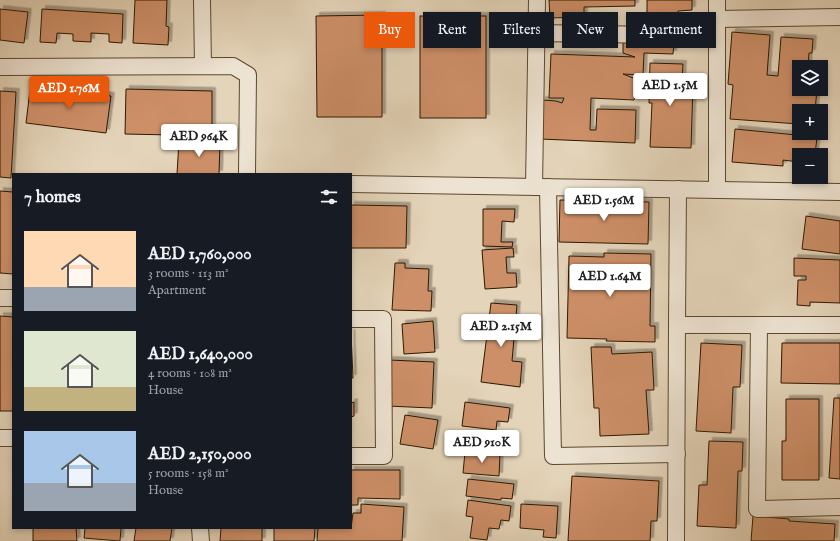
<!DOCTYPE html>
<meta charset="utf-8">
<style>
:root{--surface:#171b24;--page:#242831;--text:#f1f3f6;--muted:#9ea1a6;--accent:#ea580c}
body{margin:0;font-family:"IM FELL English",serif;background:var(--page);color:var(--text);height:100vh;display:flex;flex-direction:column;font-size:15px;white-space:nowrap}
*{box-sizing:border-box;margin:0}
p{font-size:13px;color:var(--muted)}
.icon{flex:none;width:22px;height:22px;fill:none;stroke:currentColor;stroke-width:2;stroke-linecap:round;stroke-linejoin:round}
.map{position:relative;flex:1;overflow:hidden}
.panel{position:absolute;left:12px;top:173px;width:340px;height:356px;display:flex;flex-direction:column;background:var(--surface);border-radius:0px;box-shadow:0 2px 6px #0003}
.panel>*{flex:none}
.guide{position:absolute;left:364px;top:12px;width:380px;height:36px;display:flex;gap:8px}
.buttons{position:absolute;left:792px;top:60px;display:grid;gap:8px}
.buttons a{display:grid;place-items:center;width:36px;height:36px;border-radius:0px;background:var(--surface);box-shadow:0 2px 6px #0003;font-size:20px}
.price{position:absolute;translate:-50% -34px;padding:0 9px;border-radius:4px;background:#fff;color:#222;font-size:13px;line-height:26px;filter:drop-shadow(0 1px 2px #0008)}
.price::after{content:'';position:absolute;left:50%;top:24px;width:12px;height:9px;margin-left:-6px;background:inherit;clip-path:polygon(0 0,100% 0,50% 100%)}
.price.current{background:var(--accent);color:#fff}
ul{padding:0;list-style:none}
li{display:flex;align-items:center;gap:12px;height:100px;padding:0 12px}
li span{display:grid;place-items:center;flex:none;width:112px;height:80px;border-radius:0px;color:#555}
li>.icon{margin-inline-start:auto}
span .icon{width:48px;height:48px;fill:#fffc;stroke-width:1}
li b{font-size:17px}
h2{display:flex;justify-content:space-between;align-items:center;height:48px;padding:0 12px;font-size:17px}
.chip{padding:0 14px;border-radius:0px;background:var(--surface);box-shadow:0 2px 6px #0003;font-size:14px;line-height:36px}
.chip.current{background:var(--accent);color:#fff}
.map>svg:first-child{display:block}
.building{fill:#cd8f67;stroke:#2d1900;filter:url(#shadow)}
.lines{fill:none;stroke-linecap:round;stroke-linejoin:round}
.street-casing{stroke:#5b482e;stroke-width:18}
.street{stroke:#ede3d2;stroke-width:16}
</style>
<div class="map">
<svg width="840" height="541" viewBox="0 0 840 541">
<defs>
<filter id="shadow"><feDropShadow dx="3.5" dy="-3.5" stdDeviation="0" flood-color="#0004"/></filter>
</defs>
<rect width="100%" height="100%" fill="#e4d4b9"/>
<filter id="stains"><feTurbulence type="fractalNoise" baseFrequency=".005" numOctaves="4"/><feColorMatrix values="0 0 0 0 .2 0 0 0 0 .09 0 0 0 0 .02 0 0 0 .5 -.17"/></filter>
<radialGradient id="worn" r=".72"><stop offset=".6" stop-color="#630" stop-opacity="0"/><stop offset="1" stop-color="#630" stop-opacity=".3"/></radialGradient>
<g class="building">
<polygon points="135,0 167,0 166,26 169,27 168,45 133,43"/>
<polygon points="549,0 635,0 635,6 584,7 584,17 550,18"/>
<polygon points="647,0 692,0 692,10 678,11 678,13 647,14"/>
<polygon points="0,9 28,12 24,43 0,40"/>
<polygon points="42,9 123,14 122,43 109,42 109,34 91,33 91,42 73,41 73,34 57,33 56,43 40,42"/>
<polygon points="382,15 382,117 317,117 316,16"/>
<rect x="420" y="16" width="66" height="102"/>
<polygon points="732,32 770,35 767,75 778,76 781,37 813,39 812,53 809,53 808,67 799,67 799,89 817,89 815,111 799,111 799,124 730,119 733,85 728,84"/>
<polygon points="623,41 674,43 673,54 644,53 643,75 623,74 641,81 634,100 591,98 590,130 596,130 597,109 636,110 635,143 540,139 542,100 556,101 562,103 564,98 549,98 551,54 635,57 623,53"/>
<polygon points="650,63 683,64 682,83 693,84 691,148 650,147 652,103 649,103"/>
<polygon points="126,89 212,91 212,131 173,130 173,135 125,134"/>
<polygon points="30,90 59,93 60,90 111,96 106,133 26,123"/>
<polygon points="0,91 16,92 11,178 0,177"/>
<polygon points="735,129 817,137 815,155 799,155 799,162 783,160 783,166 732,162"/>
<polygon points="179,141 220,143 219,174 177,174"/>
<polygon points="0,191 13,192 13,274 0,273"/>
<polygon points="560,200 649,202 648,244 559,242"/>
<polygon points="351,205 407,206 406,248 351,248"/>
<polygon points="483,209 515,209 514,222 502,221 501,242 513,242 512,247 483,246"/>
<polygon points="806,216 840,221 840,254 802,249"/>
<polygon points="513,248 514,257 506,257 507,273 516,273 517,287 485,289 482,250"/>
<polygon points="604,253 651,254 650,326 655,326 655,342 606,341 607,339 567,338 569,256 604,257"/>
<polygon points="794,258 840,260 840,303 810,302 810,306 797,305 798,280 806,280 806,276 794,276"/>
<polygon points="395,263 405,263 405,268 429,269 428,291 432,291 431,311 392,310"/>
<polygon points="491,303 517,305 512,361 522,362 520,387 481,382"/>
<polygon points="0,316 13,317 13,411 0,411"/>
<polygon points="433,321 435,352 404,354 402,324"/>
<polygon points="351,333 353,378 351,378"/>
<polygon points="701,343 742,345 740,387 733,387 731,433 696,431"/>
<polygon points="782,343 840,343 840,384 781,383"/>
<polygon points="591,347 611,347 612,354 652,352 654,390 646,390 649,434 600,436 599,408 594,408"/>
<polygon points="389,360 434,362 432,408 387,406"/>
<polygon points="834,398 840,398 840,479 829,478"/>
<polygon points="786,399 819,399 819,480 782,480 782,441 786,441"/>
<polygon points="354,402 354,416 351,417 351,403"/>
<polygon points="465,402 510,408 508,422 497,421 496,430 462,426"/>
<polygon points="405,415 438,420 433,449 400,444"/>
<polygon points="709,441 743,442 742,471 738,471 736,528 697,526 699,485 707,485"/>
<polygon points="465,452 500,454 499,476 463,473"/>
<polygon points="351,470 400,470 400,499 358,498 358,505 351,505"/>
<polygon points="572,476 659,481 657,521 651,521 650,541 568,541"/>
<polygon points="468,479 514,484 512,499 501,498 501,500 466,496"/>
<polygon points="468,500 511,506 509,521 501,520 499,529 489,528 487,540 470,538 473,517 466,516"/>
<polygon points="361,504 404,507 402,541 317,541 318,528 351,528 353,513 361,513"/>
<polygon points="521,504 558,506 556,538 543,537 544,530 520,528"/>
<polygon points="753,516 789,519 789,521 835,524 834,541 751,541"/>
<polygon points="33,528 76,528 77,541 33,541"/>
<polygon points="85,528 121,528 120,541 84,538"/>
<polygon points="136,528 172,528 170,541 134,541"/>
<polygon points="221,528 262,528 262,541 220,541"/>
<polygon points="274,528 315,528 314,541 274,541"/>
</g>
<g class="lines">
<g class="street-casing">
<g id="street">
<polyline points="202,0 203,66"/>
<polyline points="717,19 840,17"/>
<polyline points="537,33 717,36"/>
<polyline points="0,67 233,66 248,75 247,174"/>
<polyline points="351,184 840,192"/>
<polyline points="534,187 537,0"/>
<polyline points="548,187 553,456 677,454"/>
<polyline points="717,190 717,0"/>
<polyline points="0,298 13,298"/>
<polyline points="351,319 383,319 384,456 351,456"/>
<polyline points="677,325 678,189"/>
<polyline points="759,325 757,509 840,507"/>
<polyline points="0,438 13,438"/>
<polyline points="200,528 201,541"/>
<polyline points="676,541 677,325 840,325"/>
</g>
</g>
<use href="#street" class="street"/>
</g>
<rect width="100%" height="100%" filter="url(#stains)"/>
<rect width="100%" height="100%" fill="url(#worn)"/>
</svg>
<div class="buttons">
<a><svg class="icon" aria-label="layers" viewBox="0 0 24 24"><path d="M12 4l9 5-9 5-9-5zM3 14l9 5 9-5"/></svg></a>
<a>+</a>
<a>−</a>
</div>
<b class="price" style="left:670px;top:107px">AED 1.5M</b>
<b class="price current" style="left:69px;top:110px">AED 1.76M</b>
<b class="price" style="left:199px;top:158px">AED 964K</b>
<b class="price" style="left:604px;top:222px">AED 1.56M</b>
<b class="price" style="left:610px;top:298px">AED 1.64M</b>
<b class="price" style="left:501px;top:348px">AED 2.15M</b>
<b class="price" style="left:482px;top:464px">AED 910K</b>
<div class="guide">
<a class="chip current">Buy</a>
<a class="chip">Rent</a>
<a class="chip">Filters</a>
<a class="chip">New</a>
<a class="chip">Apartment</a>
</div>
<section class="panel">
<h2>7 homes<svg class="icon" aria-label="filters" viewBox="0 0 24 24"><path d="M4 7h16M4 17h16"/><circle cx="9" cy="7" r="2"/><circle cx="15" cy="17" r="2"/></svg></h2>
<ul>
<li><span style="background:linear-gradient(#ffd9b3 70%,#9aa5b1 0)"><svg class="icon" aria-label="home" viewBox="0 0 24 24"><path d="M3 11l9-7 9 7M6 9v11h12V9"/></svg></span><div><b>AED 1,760,000</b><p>3 rooms · 113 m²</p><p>Apartment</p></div></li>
<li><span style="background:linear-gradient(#dfe7d0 70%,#c2b280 0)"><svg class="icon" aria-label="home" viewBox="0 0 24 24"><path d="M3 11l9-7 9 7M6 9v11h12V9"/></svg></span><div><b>AED 1,640,000</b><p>4 rooms · 108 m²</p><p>House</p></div></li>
<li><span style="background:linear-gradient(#a9c7e8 65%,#9aa5b1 0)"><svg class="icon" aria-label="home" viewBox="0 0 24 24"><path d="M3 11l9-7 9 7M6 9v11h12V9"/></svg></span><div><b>AED 2,150,000</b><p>5 rooms · 158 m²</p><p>House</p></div></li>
</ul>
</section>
</div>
